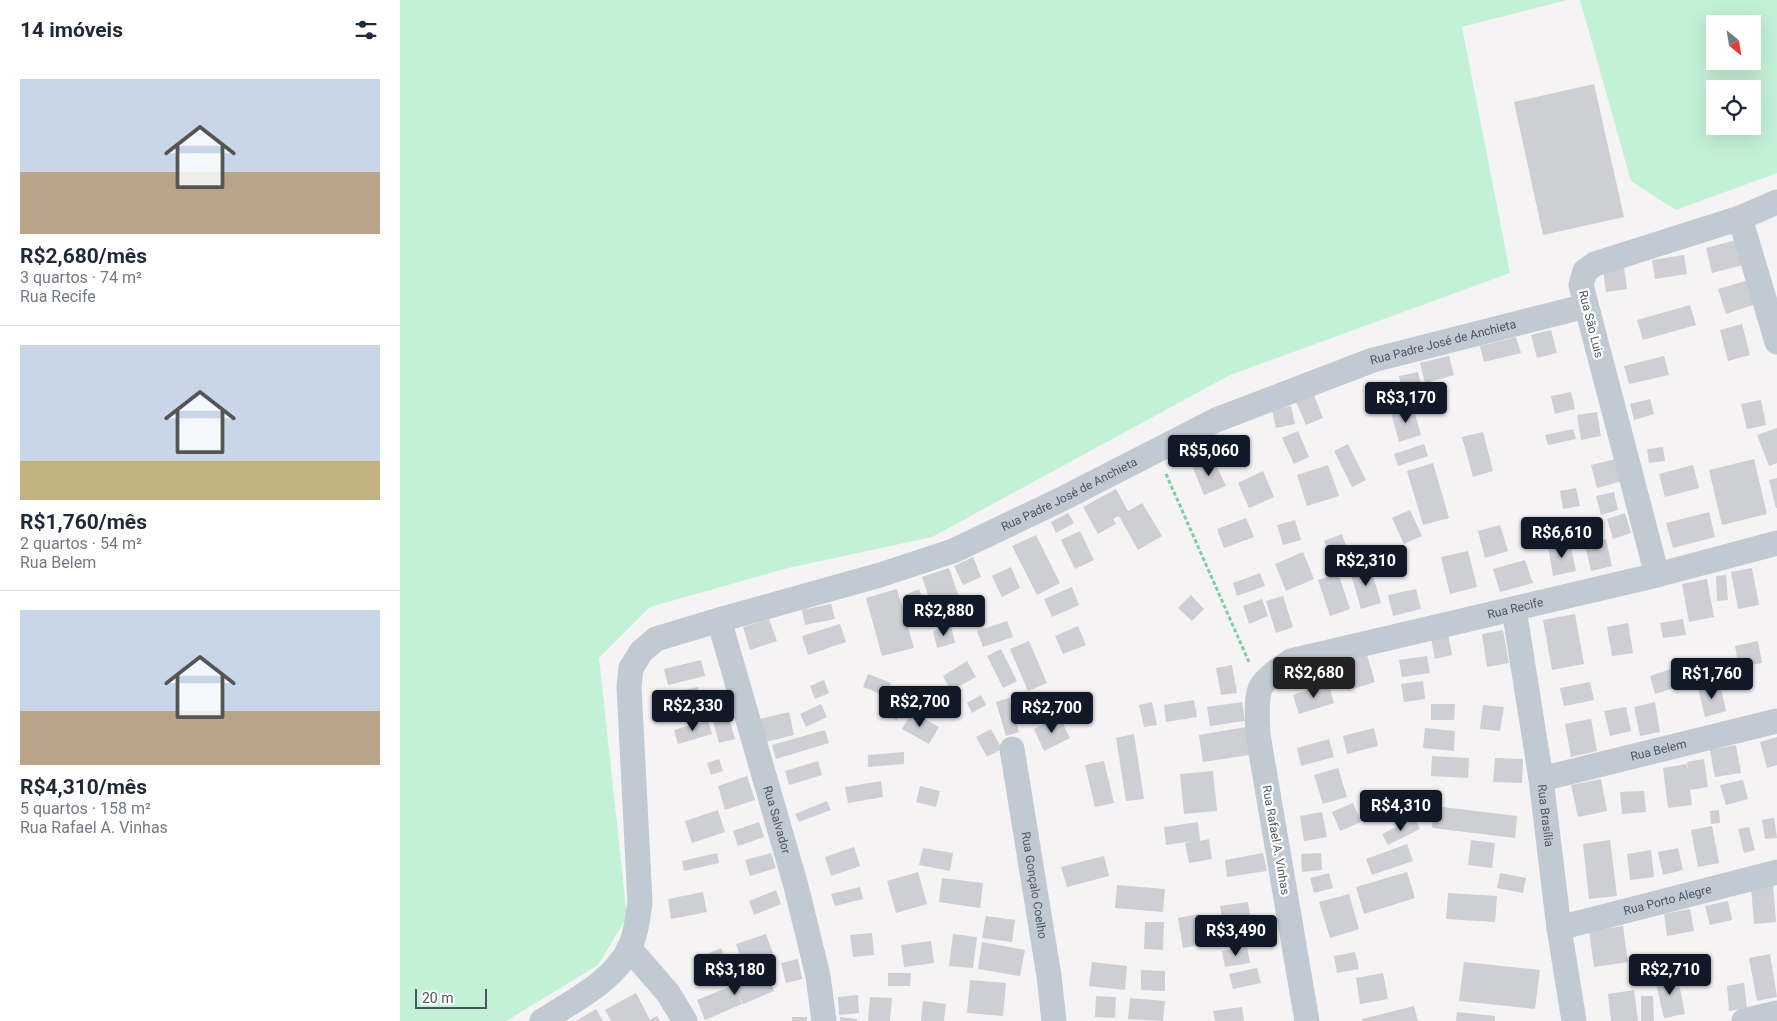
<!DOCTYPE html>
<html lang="pt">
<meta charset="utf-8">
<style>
:root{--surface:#fff;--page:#f6f6f7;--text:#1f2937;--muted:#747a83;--line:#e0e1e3;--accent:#111827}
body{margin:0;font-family:Roboto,sans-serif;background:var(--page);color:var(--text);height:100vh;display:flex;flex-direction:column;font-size:19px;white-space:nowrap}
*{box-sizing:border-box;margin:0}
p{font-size:16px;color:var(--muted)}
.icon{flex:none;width:28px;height:28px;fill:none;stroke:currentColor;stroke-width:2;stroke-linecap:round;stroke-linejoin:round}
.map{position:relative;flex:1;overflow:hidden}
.drawer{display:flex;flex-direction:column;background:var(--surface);width:400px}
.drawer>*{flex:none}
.needle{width:32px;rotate:150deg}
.tools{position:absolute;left:1306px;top:15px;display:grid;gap:10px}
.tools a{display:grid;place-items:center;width:55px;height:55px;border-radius:0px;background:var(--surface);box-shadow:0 5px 20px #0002;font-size:25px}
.scale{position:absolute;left:15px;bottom:12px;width:72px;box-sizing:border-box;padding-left:5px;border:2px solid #4a5661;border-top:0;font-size:14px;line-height:18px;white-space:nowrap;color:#4a5661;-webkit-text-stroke:4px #fff;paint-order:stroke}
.price{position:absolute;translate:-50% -42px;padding:0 11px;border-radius:5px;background:var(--accent);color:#fff;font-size:16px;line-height:32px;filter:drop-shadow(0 1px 2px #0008)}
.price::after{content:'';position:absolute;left:50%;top:30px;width:15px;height:11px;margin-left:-8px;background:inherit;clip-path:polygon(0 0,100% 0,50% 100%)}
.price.selected{background:#222;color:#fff}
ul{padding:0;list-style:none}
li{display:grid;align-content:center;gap:10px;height:265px;padding:0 20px}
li+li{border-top:1px solid var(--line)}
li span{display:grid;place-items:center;height:155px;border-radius:0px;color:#555}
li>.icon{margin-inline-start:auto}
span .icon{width:90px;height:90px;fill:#fffc;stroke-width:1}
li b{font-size:21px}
h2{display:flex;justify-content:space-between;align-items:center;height:60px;padding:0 20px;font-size:21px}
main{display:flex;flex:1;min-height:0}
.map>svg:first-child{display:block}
.green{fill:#c3f1d5;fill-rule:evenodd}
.building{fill:#cdcfd5}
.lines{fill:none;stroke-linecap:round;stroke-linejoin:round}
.path{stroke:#7ad0a6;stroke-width:3;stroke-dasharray:4 2.5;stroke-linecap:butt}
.street{stroke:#c1cad2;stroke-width:25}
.labels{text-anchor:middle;stroke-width:4.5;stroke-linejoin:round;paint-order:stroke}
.street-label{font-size:12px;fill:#4a5661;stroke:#fff}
</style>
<main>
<section class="drawer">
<h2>14 imóveis<svg class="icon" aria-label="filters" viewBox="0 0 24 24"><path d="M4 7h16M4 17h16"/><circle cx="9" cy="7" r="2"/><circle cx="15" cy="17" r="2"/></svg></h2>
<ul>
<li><span style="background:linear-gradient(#c9d6e8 60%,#b9a48a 0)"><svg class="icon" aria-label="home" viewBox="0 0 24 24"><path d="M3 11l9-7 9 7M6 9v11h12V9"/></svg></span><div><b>R$2,680/mês</b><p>3 quartos · 74 m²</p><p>Rua Recife</p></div></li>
<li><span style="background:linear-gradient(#c9d6e8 75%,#c2b280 0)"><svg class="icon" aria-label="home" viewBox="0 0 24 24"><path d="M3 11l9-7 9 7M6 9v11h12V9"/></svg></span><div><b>R$1,760/mês</b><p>2 quartos · 54 m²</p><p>Rua Belem</p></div></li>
<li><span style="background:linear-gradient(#c9d6e8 65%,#b9a48a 0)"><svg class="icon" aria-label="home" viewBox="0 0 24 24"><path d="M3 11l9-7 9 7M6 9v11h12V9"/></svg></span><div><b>R$4,310/mês</b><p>5 quartos · 158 m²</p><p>Rua Rafael A. Vinhas</p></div></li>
</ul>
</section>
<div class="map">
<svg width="1377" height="1021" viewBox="0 0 1377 1021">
<rect width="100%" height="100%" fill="#f5f3f3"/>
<g class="green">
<polygon points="0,0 1167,0 1062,27 1110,273 830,375 532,537 388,568 250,607 199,658 227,917 198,965 106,1021 0,1021"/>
<path d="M1180 0H1377V173L1276 210 1231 181ZM1315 24H1352V61H1315ZM1315 89H1352V126H1315Z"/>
</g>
<g class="building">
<polygon points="1194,84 1224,217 1143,235 1114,102"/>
<polygon points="1336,240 1343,265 1312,273 1306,248"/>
<polygon points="1284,255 1287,274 1255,279 1252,260"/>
<polygon points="1224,267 1227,289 1206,292 1203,270"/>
<polygon points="1352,279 1359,303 1326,314 1318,289"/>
<polygon points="1290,305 1296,325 1243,340 1237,320"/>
<polygon points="1342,324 1350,355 1328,361 1320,330"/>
<polygon points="1151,330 1157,353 1137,358 1131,335"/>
<polygon points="1116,337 1121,353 1084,362 1080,346"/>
<polygon points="1049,356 1054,375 1025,383 1020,363"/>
<polygon points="1264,356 1269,375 1229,384 1224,366"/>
<polygon points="1018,372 1024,397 1005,401 999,376"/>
<polygon points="1171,392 1175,409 1155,414 1151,396"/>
<polygon points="914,395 923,418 906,425 896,402"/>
<polygon points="1250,399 1254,414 1234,420 1230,404"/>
<polygon points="1361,400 1366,425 1347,429 1341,404"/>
<polygon points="891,406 895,424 876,428 872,410"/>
<polygon points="1013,406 1021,435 999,442 991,412"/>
<polygon points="1197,412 1201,436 1181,440 1177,415"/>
<polygon points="1377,428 1377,463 1369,466 1357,435"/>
<polygon points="1173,429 1176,439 1148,445 1145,435"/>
<polygon points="898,431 909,457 894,464 882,438"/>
<polygon points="1083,432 1093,471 1073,477 1062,437"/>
<polygon points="948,444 966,480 952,487 934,451"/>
<polygon points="1024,444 1028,456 998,466 994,454"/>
<polygon points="1263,447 1265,461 1249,463 1247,449"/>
<polygon points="813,458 826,486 804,495 793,468"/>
<polygon points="1220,458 1226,480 1197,488 1191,465"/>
<polygon points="1354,459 1367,514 1322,525 1309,470"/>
<polygon points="1033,463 1049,518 1023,525 1007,471"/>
<polygon points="928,465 939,496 907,506 897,475"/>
<polygon points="1293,465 1299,488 1265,497 1259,474"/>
<polygon points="863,471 874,497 849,508 838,483"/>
<polygon points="1377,478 1377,508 1376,508 1369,480"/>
<polygon points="1176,488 1180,506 1163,509 1160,491"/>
<polygon points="716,489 728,511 742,503 762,536 738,550 719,516 713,519 716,524 698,534 683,507"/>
<polygon points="1214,492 1218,510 1201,515 1196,496"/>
<polygon points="1010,510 1022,536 1004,544 992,518"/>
<polygon points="1309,512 1315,537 1273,548 1266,523"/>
<polygon points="668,513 674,523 656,533 651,522"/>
<polygon points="1225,513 1231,533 1213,539 1207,519"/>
<polygon points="846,518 854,537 824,548 817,529"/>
<polygon points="895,520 901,540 883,545 877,525"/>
<polygon points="1100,525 1108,551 1085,558 1078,531"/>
<polygon points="1199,525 1200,534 1179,539 1177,529"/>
<polygon points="680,531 694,560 675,569 661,540"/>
<polygon points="942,534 952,563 935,569 924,541"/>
<polygon points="636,535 660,583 637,595 612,546"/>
<polygon points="1206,539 1212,566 1191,571 1185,544"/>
<polygon points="1170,542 1176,571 1153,576 1148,546"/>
<polygon points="1068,551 1077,587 1050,594 1041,557"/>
<polygon points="903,552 914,579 886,591 875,564"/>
<polygon points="573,557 581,577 563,585 554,566"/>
<polygon points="1125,560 1133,583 1100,592 1093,569"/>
<polygon points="970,565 981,603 961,609 950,571"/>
<polygon points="611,567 620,588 602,597 592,576"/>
<polygon points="549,568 563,609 536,619 522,577"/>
<polygon points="1352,568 1359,605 1338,609 1331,572"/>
<polygon points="860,573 865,586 837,596 833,583"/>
<polygon points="938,573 950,609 930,616 918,580"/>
<polygon points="1326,575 1328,600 1317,601 1316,576"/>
<polygon points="1307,579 1314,617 1289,622 1282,584"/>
<polygon points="672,587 679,605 652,617 644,599"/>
<polygon points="497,589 514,648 482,656 466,598"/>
<polygon points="519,589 528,613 514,619 505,595"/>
<polygon points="1016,589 1021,609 993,616 988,595"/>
<polygon points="791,595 804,609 792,621 778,608"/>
<polygon points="883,596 893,627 876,633 866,601"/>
<polygon points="862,599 868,616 849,624 843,606"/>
<polygon points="431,604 435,619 405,625 402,610"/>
<polygon points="1175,614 1184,664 1152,670 1143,620"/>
<polygon points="369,619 377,641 350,650 343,627"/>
<polygon points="1283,619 1286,635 1263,638 1260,623"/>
<polygon points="607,621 613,637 583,647 577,631"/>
<polygon points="1228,623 1233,653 1212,656 1207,627"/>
<polygon points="440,624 446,642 408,655 402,636"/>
<polygon points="551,626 555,643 537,648 533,631"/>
<polygon points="678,626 686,645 663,654 655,636"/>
<polygon points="1103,630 1109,663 1087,667 1082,634"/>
<polygon points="1048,634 1052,655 1035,659 1031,638"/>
<polygon points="629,641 647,683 628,691 610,649"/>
<polygon points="1358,641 1362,663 1339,667 1335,646"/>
<polygon points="601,649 617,681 603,688 587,656"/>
<polygon points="967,655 975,682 953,689 945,662"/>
<polygon points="1027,656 1030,673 1002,677 999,660"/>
<polygon points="301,660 305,676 268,685 264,669"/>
<polygon points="567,661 576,677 551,691 543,676"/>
<polygon points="832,665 837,693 821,695 816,668"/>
<polygon points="1271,669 1277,687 1255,694 1250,676"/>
<polygon points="468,674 491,683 486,696 463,687"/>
<polygon points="424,680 429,693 415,699 410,686"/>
<polygon points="1023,681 1025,699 1004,702 1001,684"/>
<polygon points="1190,682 1194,700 1164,706 1160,688"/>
<polygon points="928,683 934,703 899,714 893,695"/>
<polygon points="1320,683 1326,711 1305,717 1298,688"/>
<polygon points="298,687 303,713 270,720 265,694"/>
<polygon points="581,695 586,705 572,713 567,703"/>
<polygon points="609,698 619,732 606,736 596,702"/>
<polygon points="794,700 797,717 766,722 764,705"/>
<polygon points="752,702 757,725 744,727 739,705"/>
<polygon points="842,702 845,721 810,726 807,707"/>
<polygon points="1255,702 1260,732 1240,736 1234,707"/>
<polygon points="421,704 427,717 406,727 400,714"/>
<polygon points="485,704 501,710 497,720 481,714"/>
<polygon points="1031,704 1055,704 1054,720 1031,720"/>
<polygon points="1083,705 1104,707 1100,731 1080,729"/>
<polygon points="1226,707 1231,731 1210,736 1204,711"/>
<polygon points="327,710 335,739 319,743 311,714"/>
<polygon points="389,712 394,735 365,742 360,719"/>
<polygon points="512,712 539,727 529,744 502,729"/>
<polygon points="659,716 670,738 644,751 634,729"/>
<polygon points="1191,719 1197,751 1171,757 1165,724"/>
<polygon points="308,720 312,734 278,744 274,730"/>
<polygon points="852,726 856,754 803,762 799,735"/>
<polygon points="974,728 978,746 947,754 943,736"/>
<polygon points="1025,728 1055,731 1054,751 1023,748"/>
<polygon points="591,729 602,749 587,757 576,737"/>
<polygon points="425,730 429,743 376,759 372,745"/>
<polygon points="734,734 744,799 726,801 716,738"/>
<polygon points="1377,737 1377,765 1367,768 1360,742"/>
<polygon points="929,739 934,757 901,766 897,748"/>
<polygon points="1336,745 1341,773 1315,777 1310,750"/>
<polygon points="504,752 504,764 468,767 468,755"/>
<polygon points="1032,756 1069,758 1068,778 1031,776"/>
<polygon points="1095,758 1123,759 1122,783 1093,782"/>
<polygon points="319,759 323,771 311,775 307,763"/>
<polygon points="1304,759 1308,787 1290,790 1292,805 1268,808 1263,768 1286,764 1288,770 1287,762"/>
<polygon points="418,761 422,775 389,785 385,771"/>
<polygon points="704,761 714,803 695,807 685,765"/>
<polygon points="938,768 947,797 923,804 914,775"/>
<polygon points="813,771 817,811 784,814 780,774"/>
<polygon points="347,776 355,800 325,810 318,786"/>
<polygon points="1201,779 1207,811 1178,817 1171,785"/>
<polygon points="1343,780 1348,799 1326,805 1320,785"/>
<polygon points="481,781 483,797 448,803 445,787"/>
<polygon points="520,786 540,791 536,807 516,802"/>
<polygon points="1244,791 1246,812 1222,814 1220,792"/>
<polygon points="427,801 431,810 399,822 395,814"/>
<polygon points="953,803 961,822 940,831 932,812"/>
<polygon points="1034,806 1117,816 1115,838 1032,828"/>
<polygon points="318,810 325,832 292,843 285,821"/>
<polygon points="1319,810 1320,823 1311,824 1310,811"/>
<polygon points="922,812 927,837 904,841 900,816"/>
<polygon points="1014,818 1020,829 988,845 982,834"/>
<polygon points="1374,818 1377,838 1365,839 1362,820"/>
<polygon points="359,822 364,837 338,846 333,831"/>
<polygon points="798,822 800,841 809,839 812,859 789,863 785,843 793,841 766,845 764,827"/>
<polygon points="1312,826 1319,863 1298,867 1291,830"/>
<polygon points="1349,827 1355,850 1344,853 1338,829"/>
<polygon points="1071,840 1095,843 1092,868 1068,865"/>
<polygon points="1210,840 1217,896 1189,899 1183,844"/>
<polygon points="1007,844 1013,861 972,875 966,859"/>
<polygon points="454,847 460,866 431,876 425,857"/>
<polygon points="523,848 553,853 550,871 519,865"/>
<polygon points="1278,848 1283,870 1263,875 1258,852"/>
<polygon points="1251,850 1254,877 1230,880 1227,854"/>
<polygon points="317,853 319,863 284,871 282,861"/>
<polygon points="371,853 376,868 350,876 345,860"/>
<polygon points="863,853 867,871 827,877 825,860"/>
<polygon points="921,853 922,870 902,872 901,854"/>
<polygon points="704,856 709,876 667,887 661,867"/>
<polygon points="518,872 527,904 496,913 487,881"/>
<polygon points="1007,872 1015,898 964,914 956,887"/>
<polygon points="929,873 933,888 914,893 910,878"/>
<polygon points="1100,873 1126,878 1123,893 1097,888"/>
<polygon points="542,878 583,883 580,908 539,902"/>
<polygon points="717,885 765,889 763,912 715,908"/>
<polygon points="1373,885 1376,922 1354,924 1351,887"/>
<polygon points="460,887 463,899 435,906 431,894"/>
<polygon points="376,890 381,904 354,915 349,901"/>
<polygon points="303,892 307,912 271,919 268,899"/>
<polygon points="1048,893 1097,896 1095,922 1046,919"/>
<polygon points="949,894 959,929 930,938 919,902"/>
<polygon points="1328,901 1332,920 1310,925 1305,906"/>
<polygon points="848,902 853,934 825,939 820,906"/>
<polygon points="1290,909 1294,931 1267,936 1264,914"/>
<polygon points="799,914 805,944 783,948 778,918"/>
<polygon points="586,916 615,920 612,942 582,938"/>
<polygon points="745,922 764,922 763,950 744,949"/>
<polygon points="1223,926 1228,962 1194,967 1189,931"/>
<polygon points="472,933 474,955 453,957 450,935"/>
<polygon points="366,934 373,953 343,964 336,944"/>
<polygon points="553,934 577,937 573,968 549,966"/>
<polygon points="531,941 534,963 504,967 501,945"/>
<polygon points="582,942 625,950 620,976 578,969"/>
<polygon points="847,946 850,963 825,967 822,951"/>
<polygon points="321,948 330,968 308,976 300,957"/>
<polygon points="955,952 959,969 937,973 934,956"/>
<polygon points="1370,954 1377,997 1357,1001 1349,958"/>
<polygon points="398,959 402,979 386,983 381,963"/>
<polygon points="692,962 727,966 725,990 689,986"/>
<polygon points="1064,962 1140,970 1135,1009 1059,1001"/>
<polygon points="857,968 861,983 833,989 829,974"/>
<polygon points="741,970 765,971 765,991 741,990"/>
<polygon points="366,972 374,991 343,1004 338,992 342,1004 305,1020 297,1000"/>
<polygon points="488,973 511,973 510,986 488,986"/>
<polygon points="983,973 988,999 960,1004 956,978"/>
<polygon points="1277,974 1285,1014 1264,1018 1255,979"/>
<polygon points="570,980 606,983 603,1016 567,1013"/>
<polygon points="1344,983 1347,1008 1329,1011 1327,986"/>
<polygon points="1234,990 1238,1021 1211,1021 1208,994"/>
<polygon points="236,993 250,1020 257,1016 260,1021 211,1021 205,1010"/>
<polygon points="458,995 459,1013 439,1015 438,997"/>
<polygon points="696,996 716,997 715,1018 695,1017"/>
<polygon points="1241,996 1253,996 1254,1021 1241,1021"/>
<polygon points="470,997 492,998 490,1021 468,1021"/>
<polygon points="730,998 765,1001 763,1021 728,1019"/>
<polygon points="523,1001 546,1004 544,1021 521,1021"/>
<polygon points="1014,1006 1018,1021 962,1021 962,1019"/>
<polygon points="842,1007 844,1021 815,1021 813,1011"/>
<polygon points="196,1009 203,1021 176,1021"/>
<polygon points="1057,1012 1095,1016 1095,1021 1056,1021"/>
<rect x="392" y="1017" width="15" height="4"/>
<polygon points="440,1017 457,1019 457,1021 440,1021"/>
</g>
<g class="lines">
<polyline class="path" points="766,474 849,662"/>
<g class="street">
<polyline points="1340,218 1377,342"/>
<polyline points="1257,575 1181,285 1185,271 1195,264 1340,218 1377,202"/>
<path id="s1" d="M1114 609 1141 779 1159 928 1174 1021"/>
<path id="s2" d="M319 620 396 886 418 976 424 1021"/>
<path id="s3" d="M612 749 649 976 654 1021"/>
<path id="s4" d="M1141 779 1377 721"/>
<path id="s5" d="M1159 928 1377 872"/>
<polyline points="229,948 268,993 285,1021"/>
<path id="s6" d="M142 1021C172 1001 214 982 230 947 236 933 238 918 240 902L229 687 231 668 241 652 256 639 319 620 480 575 553 551 658 501 816 420 973 360 1186 306"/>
<path id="s7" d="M907 1021 858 735C858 723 855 698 861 687 868 676 881 668 891 661L1257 575 1377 543"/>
<polyline points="1344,1021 1377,1013"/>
</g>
</g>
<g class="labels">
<g class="street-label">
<text transform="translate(1191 324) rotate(76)" y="4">Rua São Luis</text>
<text dy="4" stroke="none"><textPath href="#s6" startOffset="1280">Rua Padre José de Anchieta</textPath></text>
<text dy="4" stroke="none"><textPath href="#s6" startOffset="875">Rua Padre José de Anchieta</textPath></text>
<text dy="4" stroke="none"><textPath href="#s7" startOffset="609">Rua Recife</textPath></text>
<text dy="4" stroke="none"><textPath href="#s4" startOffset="121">Rua Belem</textPath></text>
<text dy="4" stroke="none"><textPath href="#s1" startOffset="209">Rua Brasília</textPath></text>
<text dy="4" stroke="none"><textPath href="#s2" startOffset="208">Rua Salvador</textPath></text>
<text transform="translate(876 840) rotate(80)" y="4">Rua Rafael A. Vinhas</text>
<text dy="4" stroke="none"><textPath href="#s3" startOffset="138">Rua Gonçalo Coelho</textPath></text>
<text dy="4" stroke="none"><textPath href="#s5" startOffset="112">Rua Porto Alegre</textPath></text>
</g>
</g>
</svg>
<div class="tools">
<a><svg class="needle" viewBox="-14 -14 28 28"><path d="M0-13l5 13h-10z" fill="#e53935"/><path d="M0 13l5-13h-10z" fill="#747a83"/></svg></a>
<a><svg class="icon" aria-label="locate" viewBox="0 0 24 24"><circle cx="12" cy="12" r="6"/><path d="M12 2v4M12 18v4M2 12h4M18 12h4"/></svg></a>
</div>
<div class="scale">20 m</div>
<b class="price" style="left:1006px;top:424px">R$3,170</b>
<b class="price" style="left:809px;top:477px">R$5,060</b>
<b class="price" style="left:1162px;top:559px">R$6,610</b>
<b class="price" style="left:966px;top:587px">R$2,310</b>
<b class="price" style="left:544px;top:637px">R$2,880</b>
<b class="price selected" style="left:914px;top:699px">R$2,680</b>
<b class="price" style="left:1312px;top:700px">R$1,760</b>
<b class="price" style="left:520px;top:728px">R$2,700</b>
<b class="price" style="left:293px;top:732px">R$2,330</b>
<b class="price" style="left:652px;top:734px">R$2,700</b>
<b class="price" style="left:1001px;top:832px">R$4,310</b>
<b class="price" style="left:836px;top:957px">R$3,490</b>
<b class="price" style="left:335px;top:996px">R$3,180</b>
<b class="price" style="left:1270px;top:996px">R$2,710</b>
</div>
</main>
